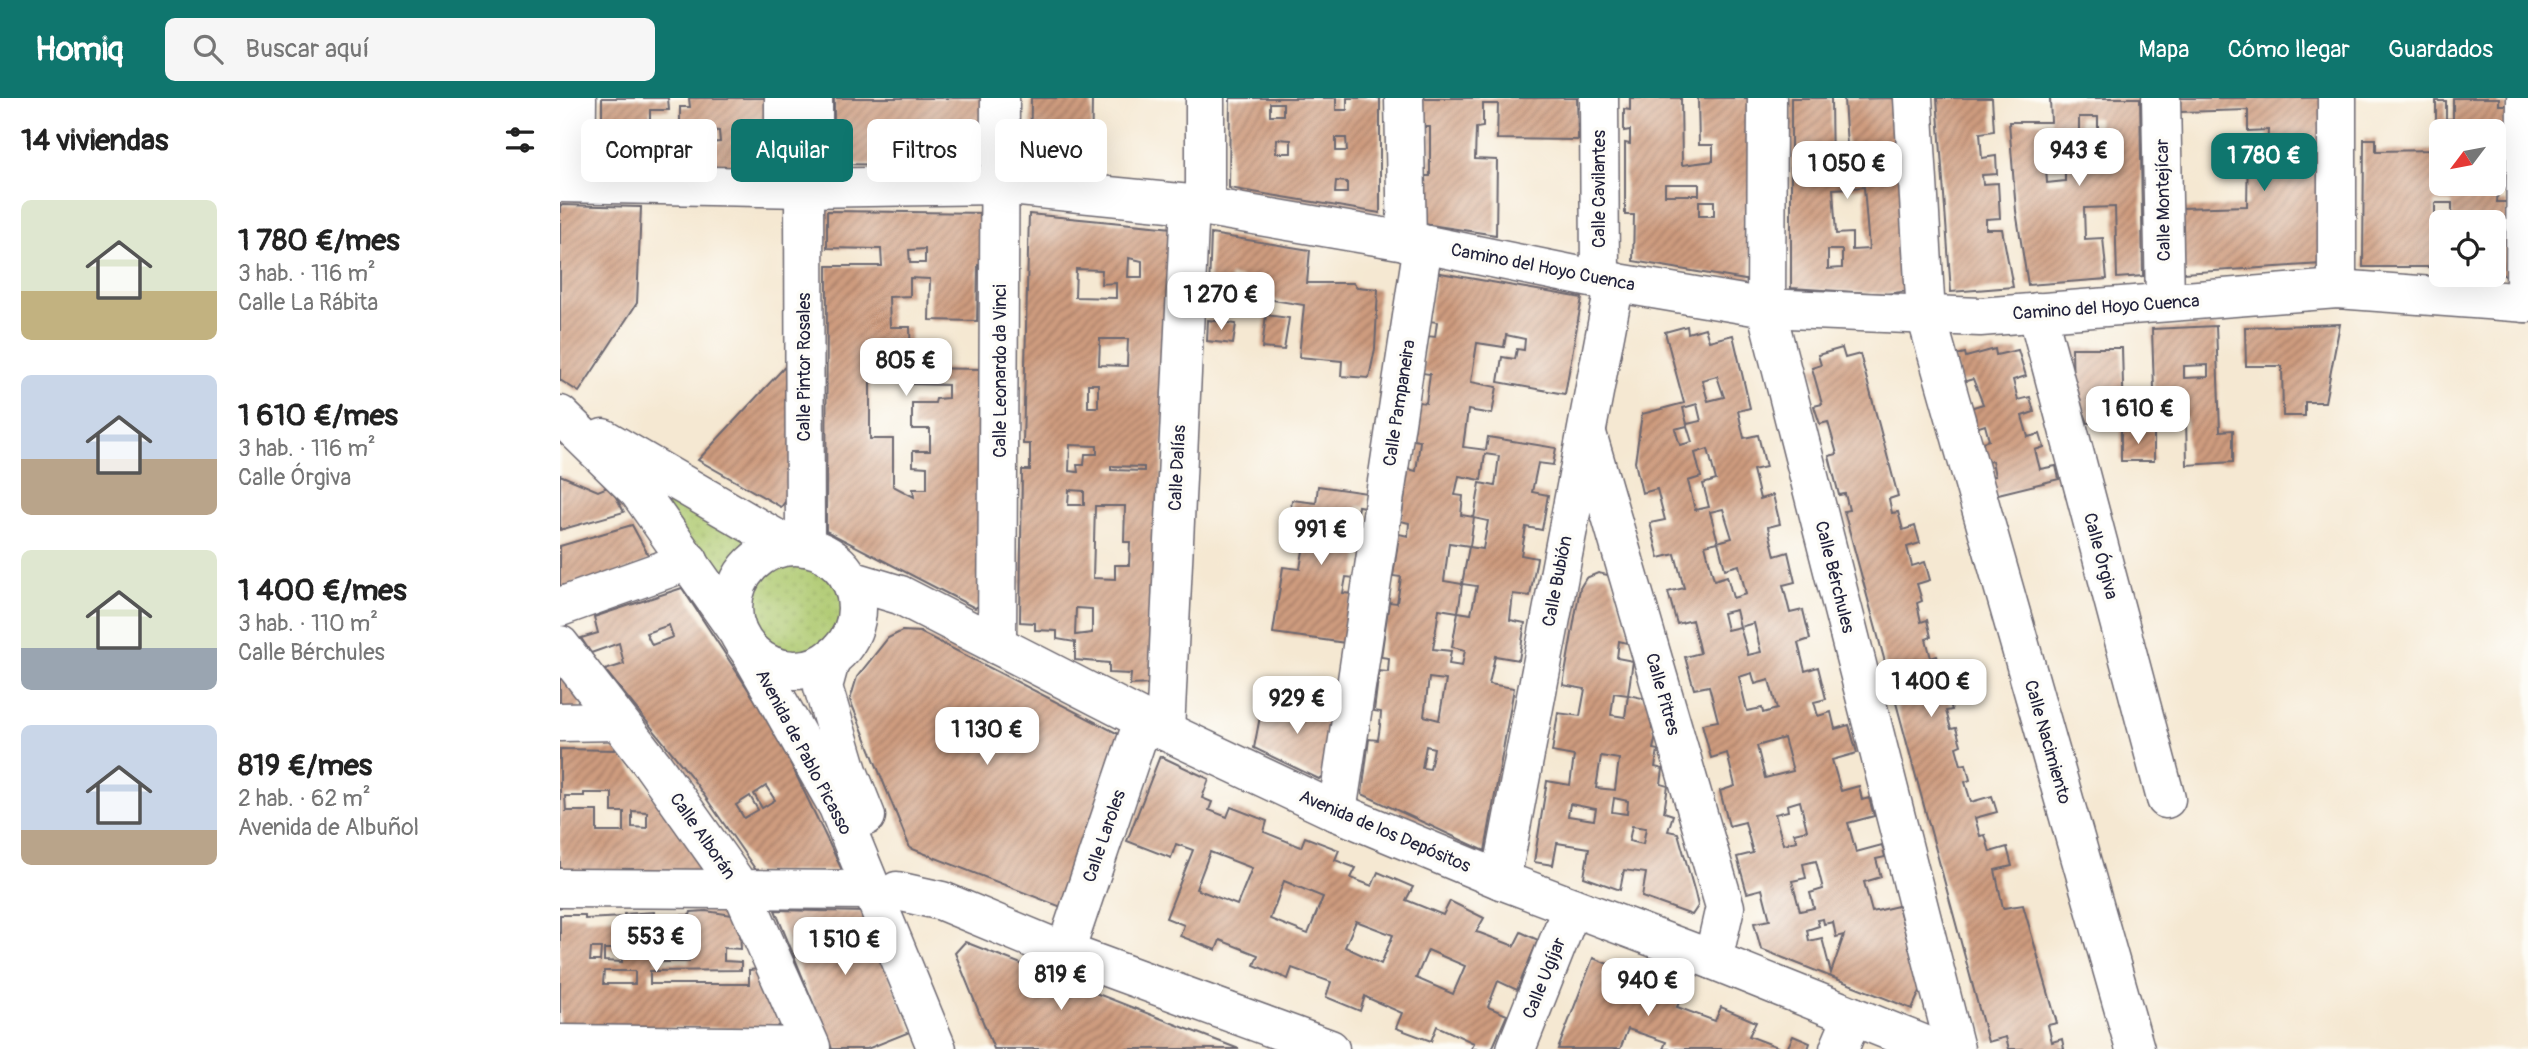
<!DOCTYPE html>
<html lang="es">
<meta charset="utf-8">
<style>
:root{--surface:#fff;--page:#f6f6f6;--text:#222;--muted:#767676;--accent:#0f766e}
body{margin:0;font-family:Pangolin,sans-serif;background:var(--page);color:var(--text);height:100vh;display:flex;flex-direction:column;font-size:26px;white-space:nowrap}
*{box-sizing:border-box;margin:0}
p{font-size:23px;color:var(--muted)}
.icon{flex:none;width:38px;height:38px;fill:none;stroke:currentColor;stroke-width:2;stroke-linecap:round;stroke-linejoin:round}
.map{position:relative;flex:1;overflow:hidden}
.panel{display:flex;flex-direction:column;background:var(--surface);width:560px}
.panel>*{flex:none}
.guide{position:absolute;left:21px;top:21px;width:665px;height:63px;display:flex;gap:14px}
.needle{width:46px;rotate:238deg}
.buttons{position:absolute;left:1869px;top:21px;display:grid;gap:14px}
.buttons a{display:grid;place-items:center;width:77px;height:77px;border-radius:10px;background:var(--surface);box-shadow:0 7px 28px #0002;font-size:35px}
.price{position:absolute;translate:-50% -60px;padding:0 16px;border-radius:14px;background:#fff;color:#222;font-size:23px;line-height:46px;filter:drop-shadow(0 2px 4px #0008)}
.price::after{content:'';position:absolute;left:50%;top:42px;width:21px;height:16px;margin-left:-10px;background:inherit;clip-path:polygon(0 0,100% 0,50% 100%)}
.price.current{background:var(--accent);color:#fff}
ul{padding:0;list-style:none}
li{display:flex;align-items:center;gap:21px;height:175px;padding:0 21px}
li span{display:grid;place-items:center;flex:none;width:196px;height:140px;border-radius:10px;color:#555}
li>.icon{margin-inline-start:auto}
span .icon{width:84px;height:84px;fill:#fffc;stroke-width:1}
li b{font-size:30px}
h2{display:flex;justify-content:space-between;align-items:center;height:84px;padding:0 21px;font-size:30px}
.pill{padding:0 24px;border-radius:10px;background:var(--surface);box-shadow:0 7px 28px #0002;font-size:24px;line-height:63px}
.pill.current{background:var(--accent);color:#fff}
header{display:flex;align-items:center;gap:42px;box-sizing:border-box;height:98px;padding:0 35px;background:var(--accent);color:#fff}
header strong{font-size:33px}
nav{display:flex;gap:38px;margin-inline-start:auto;font-size:24px}
.search{width:490px;height:63px;background:var(--page);display:flex;align-items:center;gap:18px;box-sizing:border-box;padding:0 24px;border-radius:10px;color:var(--muted);font-size:26px}
main{display:flex;flex:1;min-height:0}
.map>svg:first-child{display:block}
.grass{fill:url(#grass-dots);stroke:#687655;stroke-width:2}
.building{fill:url(#building-hatch);fill-rule:evenodd}
.lines{fill:none;stroke-linecap:round;stroke-linejoin:round}
.minor-casing{stroke:#6c6770;stroke-width:41}
.minor{stroke:#fff;stroke-width:38}
.labels{text-anchor:middle;stroke-width:7;stroke-linejoin:round;paint-order:stroke}
.street-label{font-size:18px;fill:#22223b;stroke:#fdfcf7}
</style>
<header>
<strong>Homiq</strong>
<div class="search"><svg class="icon" aria-label="search" viewBox="0 0 24 24"><circle cx="10" cy="10" r="6"/><path d="M15 15l6 6"/></svg>Buscar aquí</div>
<nav><a>Mapa</a><a>Cómo llegar</a><a>Guardados</a></nav>
</header>
<main>
<section class="panel">
<h2>14 viviendas<svg class="icon" aria-label="filters" viewBox="0 0 24 24"><path d="M4 7h16M4 17h16"/><circle cx="9" cy="7" r="2"/><circle cx="15" cy="17" r="2"/></svg></h2>
<ul>
<li><span style="background:linear-gradient(#dfe7d0 65%,#c2b280 0)"><svg class="icon" aria-label="home" viewBox="0 0 24 24"><path d="M3 11l9-7 9 7M6 9v11h12V9"/></svg></span><div><b>1 780 €/mes</b><p>3 hab. · 116 m²</p><p>Calle La Rábita</p></div></li>
<li><span style="background:linear-gradient(#c9d6e8 60%,#b9a48a 0)"><svg class="icon" aria-label="home" viewBox="0 0 24 24"><path d="M3 11l9-7 9 7M6 9v11h12V9"/></svg></span><div><b>1 610 €/mes</b><p>3 hab. · 116 m²</p><p>Calle Órgiva</p></div></li>
<li><span style="background:linear-gradient(#dfe7d0 70%,#9aa5b1 0)"><svg class="icon" aria-label="home" viewBox="0 0 24 24"><path d="M3 11l9-7 9 7M6 9v11h12V9"/></svg></span><div><b>1 400 €/mes</b><p>3 hab. · 110 m²</p><p>Calle Bérchules</p></div></li>
<li><span style="background:linear-gradient(#c9d6e8 75%,#b9a48a 0)"><svg class="icon" aria-label="home" viewBox="0 0 24 24"><path d="M3 11l9-7 9 7M6 9v11h12V9"/></svg></span><div><b>819 €/mes</b><p>2 hab. · 62 m²</p><p>Avenida de Albuñol</p></div></li>
</ul>
</section>
<div class="map">
<svg width="1968" height="951" viewBox="0 0 1968 951">
<defs>
<pattern id="grass-dots" width="8" height="8" patternUnits="userSpaceOnUse" patternTransform="scale(1.75)"><rect width="8" height="8" fill="#aec96f"/><path d="M2 2h.1M6 6h.1" fill="none" stroke="#95ac61" stroke-width="1.8" stroke-linecap="round"/></pattern>
<pattern id="building-hatch" width="6" height="6" patternUnits="userSpaceOnUse" patternTransform="scale(1.75)"><rect width="6" height="6" fill="#ce9b7e"/><path d="M-1 1l2-2M0 6l6-6M5 7l2-2" fill="none" stroke="#a77e68"/></pattern>
</defs>
<rect width="100%" height="100%" fill="#fdfcf7"/>
<filter id="ink" filterUnits="userSpaceOnUse"><feTurbulence type="fractalNoise" baseFrequency=".0143" numOctaves="2"/><feDisplacementMap in="SourceGraphic" scale="14" xChannelSelector="R" yChannelSelector="G"/><feConvolveMatrix kernelMatrix="1 2 1 2 8 2 1 2 1" color-interpolation-filters="sRGB"/></filter>
<filter id="wash" filterUnits="userSpaceOnUse"><feTurbulence type="fractalNoise" baseFrequency=".00686" numOctaves="4" result="noise"/><feDisplacementMap in="SourceGraphic" scale="28" xChannelSelector="R" yChannelSelector="G"/><feGaussianBlur stdDeviation="1.57" result="paint"/><feColorMatrix in="noise" values="0 0 0 0 0 0 0 0 0 0 0 0 0 0 0 0 0 1.4 0 .05"/><feComposite in="paint" operator="in"/></filter>
<g filter="url(#wash)">
<rect width="100%" height="100%" fill="#f5e8d2"/>
<g class="grass">
<path d="M91 393 213 442C185 453 171 468 164 497Z"/>
<circle cx="234" cy="510" r="51"/>
</g>
<g id="blocks">
<g class="building">
<path d="M42 0H108L109 12H90V34L109 33 108 28 120 27V9H130L129 0H207V72L42 71ZM147 32 159 33 160 44 148 45Z"/>
<polygon points="274,0 424,0 424,68 274,66"/>
<polygon points="471,0 532,0 531,76 470,75"/>
<path d="M670 0H776V12H787V0H820V115L669 90ZM710 5H723V17H710ZM776 40H786L787 53H776ZM717 41 731 42V55H716ZM776 83 787 84V95H775Z"/>
<polygon points="860,0 1017,0 1018,42 937,41 938,6 923,6 923,29 916,30 915,61 937,62 936,137 864,126 864,78 870,78 870,29 859,29"/>
<path d="M1070 0H1121L1122 67 1153 63V47H1139L1138 0H1191V183L1073 163 1074 117H1065V45L1070 46V32L1064 33V11L1070 12ZM1105 86H1139V97H1105ZM1139 103H1154V118H1139Z"/>
<path d="M1231 0H1271L1272 77H1288V68L1309 66V62L1307 47 1287 48 1284 1 1335 0 1349 193 1326 196 1231 190ZM1304 89 1309 151 1292 152V135L1276 136 1273 91ZM1268 152H1282V170L1268 171Z"/>
<polygon points="1377,0 1432,0 1434,33 1420,35 1422,60 1436,58 1437,76 1422,77 1423,86 1438,85 1440,120 1426,121 1426,131 1442,131 1453,189 1391,194"/>
<path d="M1490 0H1580L1583 178 1557 180 1555 109 1524 110 1525 141 1543 140 1547 181 1468 187 1456 113 1449 24H1491ZM1519 19H1538V33L1519 34ZM1505 69V83L1487 85 1486 71Z"/>
<polygon points="1620,0 1761,0 1762,166 1623,175 1621,110 1687,108 1688,51 1707,50 1708,32 1688,33 1688,12 1620,14"/>
<path d="M1893 0H1939V7H1947V88H1938L1937 104H1947V177L1934 176V124H1892V105H1875V130H1881V169H1803L1804 41H1816V53L1876 52V3H1886V21H1893ZM1881 33H1934V86H1881Z"/>
<polygon points="0,107 81,109 77,205 19,294 0,282"/>
<path d="M267 113 427 115 426 167H418L417 223 369 222 370 181 350 180V198L329 199 330 229H350L351 265 310 263V341H333V388L354 399 353 391H367V369L353 368V353H370V331H352V305H375L376 301 388 300V287L351 286V270L424 271 421 506 415 510 266 433 267 168H322L321 151 267 150ZM365 151V165H350L349 152Z"/>
<path d="M469 116 612 130 593 586 570 587 571 576 549 575V565L515 562V544L497 541V533L475 532V525L460 524 462 372H470V346H463ZM569 160 582 163V179H568ZM516 171 542 172 541 186 556 185V200L515 199ZM540 241H568L567 268 539 267ZM528 286H538V309H528ZM510 347 537 348V356H525L524 367H517L518 374 509 373ZM551 368 584 369V373L551 372ZM509 392 524 393V407H508ZM535 408H565L564 444H570L569 467H555V481L533 480ZM516 510 532 511V535L515 537Z"/>
<polygon points="651,136 750,152 747,185 793,185 797,189 818,191 815,251 809,280 781,278 782,263 739,259 744,207 682,197 685,181 670,178 667,195 649,191"/>
<path d="M875 174 1022 200 1005 296 938 284 942 259 955 261 957 251 964 252 965 241 946 237 944 249 917 245 911 284 937 289 932 316 908 312 903 349 926 352 928 339 996 350 993 367 978 365 972 394 988 397 982 432 966 429 961 457 977 460 970 498 953 496 950 522 965 525 959 562 935 558 929 586 954 590 925 753 802 696 809 641 818 642 820 628 821 614 814 613 819 573 828 574 829 560 821 559 829 504 837 505 841 479 833 478 839 436 848 438 849 425 841 423 848 371 856 373 858 359 860 343 853 342 858 304 866 305 870 276 862 275 867 238 875 239 877 224 869 223ZM925 356 939 358 935 388 920 385 914 420 928 423 923 451 909 449 902 486 917 488 911 516 898 514 892 549 905 552 902 568 889 566 891 553 873 551 879 511 898 514 900 502 902 486 884 483 889 445 910 448 914 419 901 417 903 398 895 397 899 378 921 382ZM869 580 886 582 879 622 864 618ZM866 648 874 650 870 671 862 670Z"/>
<polygon points="706,217 729,220 724,252 702,250"/>
<polygon points="648,222 676,226 673,246 647,243"/>
<polygon points="1780,226 1765,304 1745,304 1745,318 1723,318 1722,268 1686,268 1685,229"/>
<path d="M1127 228 1128 235 1145 230 1149 243 1173 237 1190 310 1178 313 1184 340 1198 337 1206 369 1193 372 1196 384 1200 401 1213 397 1220 426 1208 429 1215 458 1228 454 1235 484 1223 487 1230 515 1243 512 1250 541 1238 545 1245 573 1258 569 1266 601 1254 604 1258 618 1271 614 1275 631 1289 627 1297 655 1272 662 1281 693 1299 688 1302 702 1309 700 1314 718 1288 725 1296 754 1322 747 1325 759 1316 761 1321 779 1304 784 1312 814 1338 808 1361 891 1352 911 1201 851 1194 825 1210 822 1202 791 1187 795 1177 759 1193 755 1185 724 1169 728 1160 693 1175 688 1167 655 1151 660 1142 626 1158 623 1149 588 1134 591 1125 559 1140 555 1132 522 1117 526 1108 494 1124 490 1115 456 1099 460 1090 425 1105 422 1097 391 1082 395 1075 364 1082 316 1124 305 1105 234ZM1157 278 1164 299 1148 303 1142 282ZM1137 306 1141 323 1127 326 1123 310ZM1127 328 1132 344 1120 347 1115 331ZM1148 351 1156 382 1143 386 1149 409 1135 412 1128 383 1141 379 1135 355ZM1163 411 1172 440 1158 444 1150 414ZM1158 444 1165 471 1179 467 1186 496 1173 500 1167 478 1154 482 1145 447ZM1176 512 1180 529 1194 525 1201 554 1188 557 1180 529 1167 532 1163 515ZM1192 575 1195 586 1209 582 1217 611 1203 615 1202 610 1187 613 1179 579ZM1224 640 1233 673 1205 680 1197 648ZM1240 703 1247 732 1234 735 1237 743 1223 746 1215 716 1228 713 1227 707ZM1256 763 1263 791 1250 795 1254 810 1240 813 1232 783 1246 780 1243 766ZM1263 821 1264 826 1273 824 1276 839 1284 837 1271 875 1262 840 1249 843 1247 832 1259 828 1257 822Z"/>
<path d="M1656 228 1660 333 1673 332V364L1627 367 1626 319H1602L1601 304H1610L1609 291H1594L1592 231ZM1648 267V279L1624 280V268Z"/>
<polygon points="1282,250 1285,260 1300,256 1338,398 1329,401 1332,415 1338,414 1343,432 1355,428 1360,445 1347,449 1352,468 1365,464 1370,482 1357,486 1362,503 1357,505 1361,524 1367,522 1371,539 1366,541 1371,560 1377,558 1382,576 1396,573 1404,599 1389,603 1392,612 1386,613 1391,631 1396,630 1401,647 1396,649 1401,667 1406,666 1410,682 1405,684 1411,704 1432,698 1437,714 1415,720 1420,738 1425,737 1430,754 1447,749 1452,768 1435,772 1443,810 1463,807 1497,925 1488,927 1492,944 1502,941 1504,951 1449,951 1446,939 1428,944 1284,413 1289,412 1285,396 1279,397 1269,358 1277,356 1268,324 1260,326 1254,308 1262,306 1252,270 1261,267 1258,257"/>
<polygon points="1512,250 1562,250 1564,324 1528,325 1517,298 1513,298"/>
<polygon points="1435,251 1436,257 1458,252 1466,278 1453,282 1458,302 1470,299 1474,314 1462,318 1468,339 1480,336 1484,349 1475,352 1480,371 1496,368 1499,381 1430,398 1425,379 1435,378 1432,363 1421,365 1416,346 1429,342 1425,327 1413,331 1407,311 1423,306 1413,281 1400,285 1393,258 1405,255 1406,259"/>
<polygon points="233,260 235,391 221,409 138,362"/>
<rect x="1561" y="332" width="33" height="31"/>
<polygon points="0,377 38,393 50,388 64,414 0,432"/>
<polygon points="758,388 807,395 805,409 798,408 795,427 802,428 795,480 786,479 783,495 793,496 786,545 713,535 723,469 740,471 745,441 727,438 732,402 756,405"/>
<polygon points="72,427 91,462 0,499 0,448"/>
<path d="M1038 475 1048 477 1069 535 1067 545 1059 543 1057 560 1073 563 1068 597 1087 601 1094 622 1092 630 1097 633 1093 651 1098 652 1095 669 1103 671 1101 686 1108 688 1104 714 1113 717 1108 733 1118 735 1135 795 1138 808 1132 817 1082 799 1086 775 1064 772 1060 792 1024 779 1029 750 997 745 993 767 974 764 987 683 1010 687 1014 658 992 654 998 615 1020 618 1025 591 1003 587 1020 490 1026 480ZM1054 595 1068 597 1065 619 1051 617ZM1041 658 1059 661 1055 692 1036 690ZM1054 700 1068 703 1067 716 1052 714ZM1010 706 1036 711 1034 722 1008 718ZM1072 728 1086 730 1083 746 1069 743Z"/>
<path d="M122 490 214 631 282 772 198 775 130 677 45 572 64 566 59 545 31 555 21 540 38 535 34 519ZM109 527 113 539 92 547 86 535ZM206 688 215 702 202 710 194 696ZM190 698 198 712 184 720 176 707Z"/>
<polygon points="342,533 360,534 574,644 509,812 350,750 290,602 297,579 328,540"/>
<polygon points="0,576 22,603 17,614 0,614"/>
<polygon points="703,603 776,614 767,676 759,681 694,650"/>
<path d="M0 651 57 652 146 767 141 775 0 773ZM24 695H52V714H64V734H37V713H6L5 698H24ZM72 713 87 714V730L72 729Z"/>
<path d="M600 658 649 681 642 700 652 704 649 712 667 719 671 709 707 723 704 734 741 749 745 739 779 752 775 762 796 770 791 780 812 788 818 774 853 789 846 802 883 817 890 803 924 820 916 834 920 835 954 848 961 834 978 842 957 892 938 883 928 909 947 917 932 951H911L914 945 877 928 871 943 836 930 842 915 808 900 805 898 800 913 766 899 771 884 732 870 728 881 694 867 698 857 660 842 656 852 620 838 624 827 606 820 633 752 616 746 611 760 567 743ZM650 754 692 770 677 807 636 791ZM724 783 763 799 748 836 710 821ZM796 823 833 837 821 866 785 849ZM868 852 905 868 893 896 856 880Z"/>
<polygon points="215,812 303,814 352,933 307,951 272,951"/>
<path d="M146 813 179 818 181 851 164 850V863L181 864V872L90 873V886H189V872L200 871 221 926 216 930 0 929V817H25V821L64 819V816L94 814V818L130 817 131 814ZM31 850H41L40 863H30ZM95 850H129V864H96ZM44 851H62V864L44 863ZM44 873H75V886H43Z"/>
<polygon points="405,844 653,941 679,951 434,951 395,855"/>
<polygon points="1033,860 1053,868 1049,877 1065,884 1064,889 1083,896 1089,881 1123,895 1117,909 1155,923 1161,909 1196,924 1189,938 1223,951 1103,951 1106,944 1068,931 1060,951 998,951"/>
<polygon points="1233,938 1250,945 1248,951 1227,951"/>
</g>
</g>
</g>
<g filter="url(#ink)">
<use href="#blocks" fill-opacity="0" stroke="#6c6770" stroke-width="2"/>
<g class="lines">
<g class="minor-casing">
<g id="minor">
<polyline points="224,0 224,57 244,90"/>
<polyline points="645,0 645,109"/>
<polyline points="844,0 847,144"/>
<polyline points="1039,0 1040,182"/>
<polyline points="1207,0 1206,210 1395,951"/>
<polyline points="1353,0 1366,217 1575,951"/>
<polyline points="1601,0 1605,204"/>
<polyline points="0,85 244,90 438,87 630,106 863,146 1040,182 1206,210 1420,219 1777,191 1968,205"/>
<polyline points="16,85 17,0"/>
<polyline points="1777,191 1777,0"/>
<polyline points="1965,205 1966,0"/>
<polyline points="1477,214 1606,701"/>
<polyline points="0,317 79,394 177,533"/>
<polyline points="1028,339 1165,809 1153,862"/>
<polyline points="43,340 229,448"/>
<circle cx="235" cy="510" r="62"/>
<polyline points="245,449 244,90 253,58 253,0"/>
<polyline points="290,482 340,497 605,633 777,714 941,782 1153,862 1375,951"/>
<polyline points="0,509 129,463"/>
<polyline points="0,547 92,666 182,793 251,949 0,946"/>
<polyline points="437,547 440,0"/>
<polyline points="189,552 278,709 377,951"/>
<polyline points="271,560 263,589 288,673 306,718"/>
<polyline points="0,624 58,623"/>
<polyline points="605,633 630,106"/>
<polyline points="777,714 863,146"/>
<polyline points="941,782 1055,184"/>
<polyline points="0,790 311,792"/>
<polyline points="337,793 382,803 505,854 770,951"/>
<polyline points="505,854 583,623"/>
<polyline points="956,951 1012,809"/>
<polyline points="1279,951 1293,918"/>
</g>
</g>
<use href="#minor" class="minor"/>
</g>
</g>
<g class="labels">
<g class="street-label">
<text transform="translate(1039 91) rotate(-90)" y="6">Calle Cavilantes</text>
<text transform="translate(1603 102) rotate(-91)" y="6">Calle Montejícar</text>
<text transform="translate(983 169) rotate(11)" y="6">Camino del Hoyo Cuenca</text>
<text transform="translate(1546 209) rotate(-4)" y="6">Camino del Hoyo Cuenca</text>
<text transform="translate(244 269) rotate(-90)" y="6">Calle Pintor Rosales</text>
<text transform="translate(440 273) rotate(-90)" y="6">Calle Leonardo da Vinci</text>
<text transform="translate(839 305) rotate(-81)" y="6">Calle Pampaneira</text>
<text transform="translate(617 370) rotate(-87)" y="6">Calle Dalías</text>
<text transform="translate(1541 458) rotate(75)" y="6">Calle Órgiva</text>
<text transform="translate(1275 479) rotate(76)" y="6">Calle Bérchules</text>
<text transform="translate(997 483) rotate(-79)" y="6">Calle Bubión</text>
<text transform="translate(1103 596) rotate(74)" y="6">Calle Pitres</text>
<text transform="translate(1488 644) rotate(74)" y="6">Calle Nacimiento</text>
<text transform="translate(244 654) rotate(62)" y="6">Avenida de Pablo Picasso</text>
<text transform="translate(825 733) rotate(23)" y="6">Avenida de los Depósitos</text>
<text transform="translate(143 738) rotate(55)" y="6">Calle Alborán</text>
<text transform="translate(544 738) rotate(-71)" y="6">Calle Laroles</text>
<text transform="translate(984 880) rotate(-68)" y="6">Calle Ugíjar</text>
</g>
</g>
</svg>
<div class="buttons">
<a><svg class="needle" viewBox="-14 -14 28 28"><path d="M0-13l5 13h-10z" fill="#e53935"/><path d="M0 13l5-13h-10z" fill="#767676"/></svg></a>
<a><svg class="icon" aria-label="locate" viewBox="0 0 24 24"><circle cx="12" cy="12" r="6"/><path d="M12 2v4M12 18v4M2 12h4M18 12h4"/></svg></a>
</div>
<b class="price" style="left:1519px;top:90px">943 €</b>
<b class="price current" style="left:1704px;top:95px">1 780 €</b>
<b class="price" style="left:1287px;top:103px">1 050 €</b>
<b class="price" style="left:661px;top:234px">1 270 €</b>
<b class="price" style="left:346px;top:300px">805 €</b>
<b class="price" style="left:1578px;top:348px">1 610 €</b>
<b class="price" style="left:761px;top:469px">991 €</b>
<b class="price" style="left:1371px;top:621px">1 400 €</b>
<b class="price" style="left:737px;top:638px">929 €</b>
<b class="price" style="left:427px;top:669px">1 130 €</b>
<b class="price" style="left:96px;top:876px">553 €</b>
<b class="price" style="left:285px;top:879px">1 510 €</b>
<b class="price" style="left:501px;top:914px">819 €</b>
<b class="price" style="left:1088px;top:920px">940 €</b>
<div class="guide">
<a class="pill">Comprar</a>
<a class="pill current">Alquilar</a>
<a class="pill">Filtros</a>
<a class="pill">Nuevo</a>
</div>
</div>
</main>
